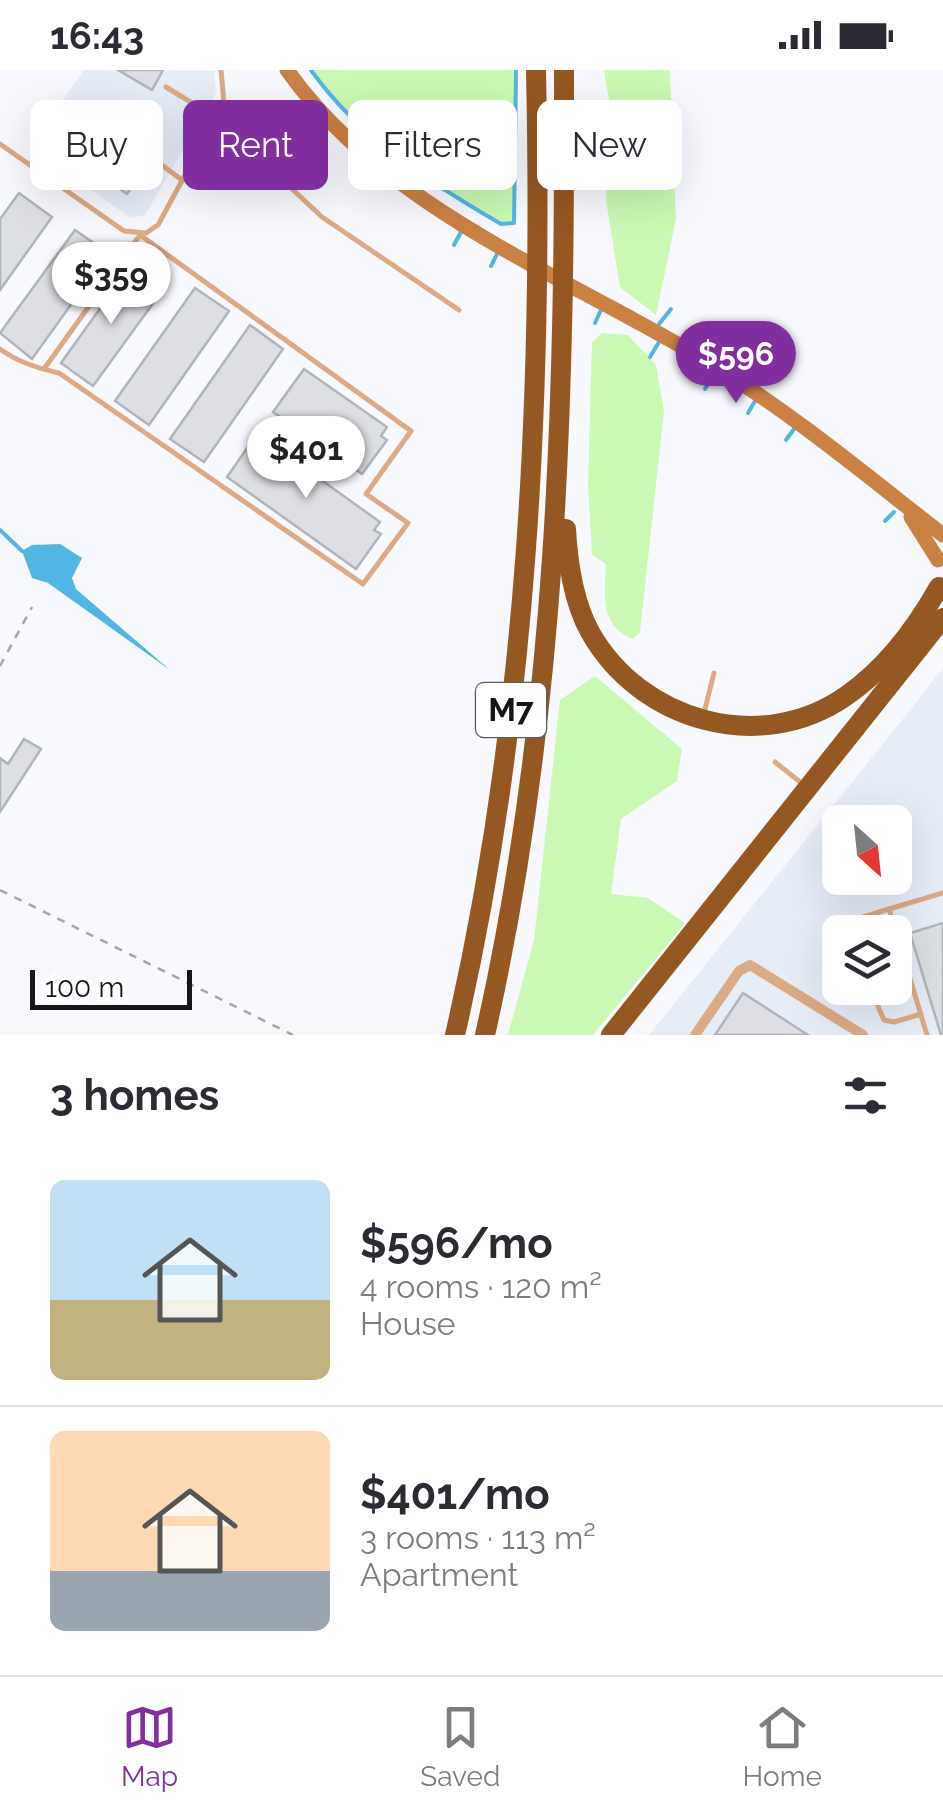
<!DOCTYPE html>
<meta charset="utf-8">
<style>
:root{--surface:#fff;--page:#f2f2f3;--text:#2b2b33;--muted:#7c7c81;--line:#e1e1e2;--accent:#812e9e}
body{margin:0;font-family:Raleway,sans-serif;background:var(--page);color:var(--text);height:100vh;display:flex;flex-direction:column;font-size:38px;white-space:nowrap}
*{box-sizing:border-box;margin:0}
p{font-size:32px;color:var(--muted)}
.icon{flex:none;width:55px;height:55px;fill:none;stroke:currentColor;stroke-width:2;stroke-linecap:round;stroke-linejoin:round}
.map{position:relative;height:965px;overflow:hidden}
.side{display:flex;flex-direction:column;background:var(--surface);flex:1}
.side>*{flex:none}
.guide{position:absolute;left:30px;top:30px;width:885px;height:90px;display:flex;gap:20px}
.needle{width:65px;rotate:153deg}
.fabs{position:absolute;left:822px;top:735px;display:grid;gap:20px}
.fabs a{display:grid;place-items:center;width:90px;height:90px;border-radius:15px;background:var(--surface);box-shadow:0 10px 40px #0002;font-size:50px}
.scale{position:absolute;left:30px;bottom:25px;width:162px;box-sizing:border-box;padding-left:10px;border:5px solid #151618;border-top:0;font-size:28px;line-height:35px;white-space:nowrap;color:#151618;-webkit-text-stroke:8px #fff;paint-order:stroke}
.price{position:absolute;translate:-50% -85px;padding:0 22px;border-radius:35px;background:#fff;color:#222;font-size:32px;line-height:65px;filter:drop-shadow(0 2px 5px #0008)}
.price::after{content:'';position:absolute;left:50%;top:60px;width:30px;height:22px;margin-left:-15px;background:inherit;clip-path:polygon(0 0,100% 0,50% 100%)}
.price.selected{background:var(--accent);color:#fff}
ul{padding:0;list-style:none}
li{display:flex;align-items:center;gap:30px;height:250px;padding:0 50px}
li+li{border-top:2px solid var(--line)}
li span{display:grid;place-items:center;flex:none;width:280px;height:200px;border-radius:15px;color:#555}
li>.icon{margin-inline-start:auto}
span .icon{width:120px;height:120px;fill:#fffc;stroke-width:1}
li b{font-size:42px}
h2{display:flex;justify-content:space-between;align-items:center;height:120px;padding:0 50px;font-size:42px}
.tag{padding:0 35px;border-radius:15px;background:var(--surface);box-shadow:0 10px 40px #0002;font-size:35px;line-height:90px}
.tag.selected{background:var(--accent);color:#fff}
.status{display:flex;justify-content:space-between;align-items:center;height:70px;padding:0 50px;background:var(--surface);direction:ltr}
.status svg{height:28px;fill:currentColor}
.dock{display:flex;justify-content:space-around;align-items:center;height:140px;border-top:2px solid var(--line);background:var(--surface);font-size:28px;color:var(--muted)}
.dock a{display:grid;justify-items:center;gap:5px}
.dock .selected{color:var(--accent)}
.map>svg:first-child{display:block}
.built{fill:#e7edf7;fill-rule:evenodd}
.green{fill:#c9f9b3}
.water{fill:#52b6e4}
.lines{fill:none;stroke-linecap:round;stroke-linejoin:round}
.stream{stroke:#52b6e4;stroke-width:4}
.building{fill:#dddfe4;stroke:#b1b4b8;stroke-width:2.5}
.path{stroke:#a3a5a9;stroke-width:2.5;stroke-dasharray:8 8;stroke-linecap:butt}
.service{stroke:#dcaa84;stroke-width:5}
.minor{stroke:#dcaa84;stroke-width:10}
.secondary{stroke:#ca8144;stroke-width:15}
.motorway{stroke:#955822;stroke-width:20}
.labels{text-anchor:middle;stroke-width:8;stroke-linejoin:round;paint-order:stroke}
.shield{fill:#fff;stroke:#5b5c5d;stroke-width:2.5}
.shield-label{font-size:32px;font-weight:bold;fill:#151618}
</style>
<div class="status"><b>16:43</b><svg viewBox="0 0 49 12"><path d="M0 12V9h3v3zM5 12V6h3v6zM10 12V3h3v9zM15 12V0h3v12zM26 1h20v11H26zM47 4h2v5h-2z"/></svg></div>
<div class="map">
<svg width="943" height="965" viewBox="0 0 943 965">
<rect width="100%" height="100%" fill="#f7f9fe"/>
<g class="built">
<polygon points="84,0 214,1 216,23 145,145 131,148 30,77"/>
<path d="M943 598V965H649L901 651ZM840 752H895V808H840ZM840 862H895V918H840Z"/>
</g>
<g class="green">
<path d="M311 0H516L514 153 501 154C430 112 359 69 311 0Z"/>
<polygon points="604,0 670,0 676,149 656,245 620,217 606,130 610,36"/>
<path d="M602 263 628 265 656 295 664 341 640 562 633 569C600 556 604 525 606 494L592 485 588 416 592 272Z"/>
<polygon points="595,606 682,679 677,711 621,749 611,824 648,828 685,853 593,965 508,965 534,870 560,630"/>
</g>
<polygon class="water" points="60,474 82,488 72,508 76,519 170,600 48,513 32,508 22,481 32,475"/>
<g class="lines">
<g class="stream">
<path d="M311 0C360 69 429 112 501 154L514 153 516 0"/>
<polyline points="454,175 462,160"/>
<polyline points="491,196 498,182"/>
<polyline points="595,253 601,240"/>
<polyline points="659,254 671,239"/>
<polyline points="650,287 659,272"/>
<polyline points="705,319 714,304"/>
<polyline points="748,343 755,331"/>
<polyline points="786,370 794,359"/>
<polyline points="885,451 894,442"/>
<polyline points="0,460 22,481"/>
</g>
</g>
<g class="building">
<polygon points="118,0 163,0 152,20"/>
<polygon points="105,78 141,103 127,124 91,99"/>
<polygon points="19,123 52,147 0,220 0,149"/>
<polygon points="75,160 108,183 32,289 0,263"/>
<polygon points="129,198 162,221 93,316 61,293"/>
<polygon points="195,218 229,241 149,355 115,331"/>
<polygon points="250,255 283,279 204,392 170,369"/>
<polygon points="304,299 387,357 381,366 387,370 362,404 273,342"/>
<polygon points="257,364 380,452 374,460 381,464 356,499 227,407"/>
<polygon points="24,669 41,679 0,742 0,688 8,694"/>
<polygon points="943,853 943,965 941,965 910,863"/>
<polygon points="743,923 808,965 715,965"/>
</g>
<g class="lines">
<g class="path">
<polyline points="0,596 32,537"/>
<polyline points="0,820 293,965"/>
</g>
<g class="service">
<polyline points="166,17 215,47 322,147 459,240"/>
<polyline points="95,46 182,110"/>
<polyline points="0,74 124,161 146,163 158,155 224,33 221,0"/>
<path d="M0 279C18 292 37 298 59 303L363 514 408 453 366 424 411 361 140 165 44 299"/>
<polyline points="704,643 714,603"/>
<polyline points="775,692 804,715"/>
<polyline points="853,862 863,847 889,839"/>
<polyline points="870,918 884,950 894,952 921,944"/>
<polyline points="927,965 889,839 943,823"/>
</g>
<polyline class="minor" points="695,965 739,901 750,895 863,965"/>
<g class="secondary">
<path d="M287 0C387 141 567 206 710 293 793 344 866 405 943 465"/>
<polyline points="911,447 938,490"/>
</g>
<g class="motorway">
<path d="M566 459C568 494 573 531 590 562 640 651 760 686 846 626 885 599 916 558 939 517"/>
<path d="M455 965C528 649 543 323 536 0"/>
<path d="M485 965C558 642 565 329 564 0"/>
<polyline points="611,965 943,548"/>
</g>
</g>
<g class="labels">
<rect class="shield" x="476" y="613" width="70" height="54" rx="8"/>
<g class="shield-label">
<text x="511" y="651">M7</text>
</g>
</g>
</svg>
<div class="fabs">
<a><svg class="needle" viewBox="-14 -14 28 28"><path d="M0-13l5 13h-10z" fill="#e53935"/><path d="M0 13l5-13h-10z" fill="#7c7c81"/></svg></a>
<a><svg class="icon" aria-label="layers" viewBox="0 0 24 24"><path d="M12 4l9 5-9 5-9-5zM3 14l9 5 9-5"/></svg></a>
</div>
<div class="scale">100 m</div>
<b class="price" style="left:111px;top:257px">$359</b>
<b class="price selected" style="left:736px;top:336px">$596</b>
<b class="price" style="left:306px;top:431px">$401</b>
<div class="guide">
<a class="tag">Buy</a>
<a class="tag selected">Rent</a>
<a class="tag">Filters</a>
<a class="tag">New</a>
</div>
</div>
<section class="side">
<h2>3 homes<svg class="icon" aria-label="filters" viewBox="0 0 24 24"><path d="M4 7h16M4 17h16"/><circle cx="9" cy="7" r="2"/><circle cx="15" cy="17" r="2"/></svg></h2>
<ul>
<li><span style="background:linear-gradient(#bfe0f5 60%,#c2b280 0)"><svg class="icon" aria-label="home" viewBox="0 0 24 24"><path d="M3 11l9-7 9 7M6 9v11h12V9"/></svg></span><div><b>$596/mo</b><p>4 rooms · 120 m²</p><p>House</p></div></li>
<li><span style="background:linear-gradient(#ffd9b3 70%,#9aa5b1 0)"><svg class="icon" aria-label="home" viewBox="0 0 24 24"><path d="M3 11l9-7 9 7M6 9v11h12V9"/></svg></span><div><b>$401/mo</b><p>3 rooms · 113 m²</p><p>Apartment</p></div></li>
</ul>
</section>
<nav class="dock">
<a class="selected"><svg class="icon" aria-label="map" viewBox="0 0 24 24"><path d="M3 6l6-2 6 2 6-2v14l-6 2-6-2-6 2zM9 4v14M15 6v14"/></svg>Map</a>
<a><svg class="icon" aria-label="saved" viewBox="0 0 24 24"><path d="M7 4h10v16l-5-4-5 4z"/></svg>Saved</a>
<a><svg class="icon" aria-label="home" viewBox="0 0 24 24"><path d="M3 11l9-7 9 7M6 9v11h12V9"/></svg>Home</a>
</nav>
